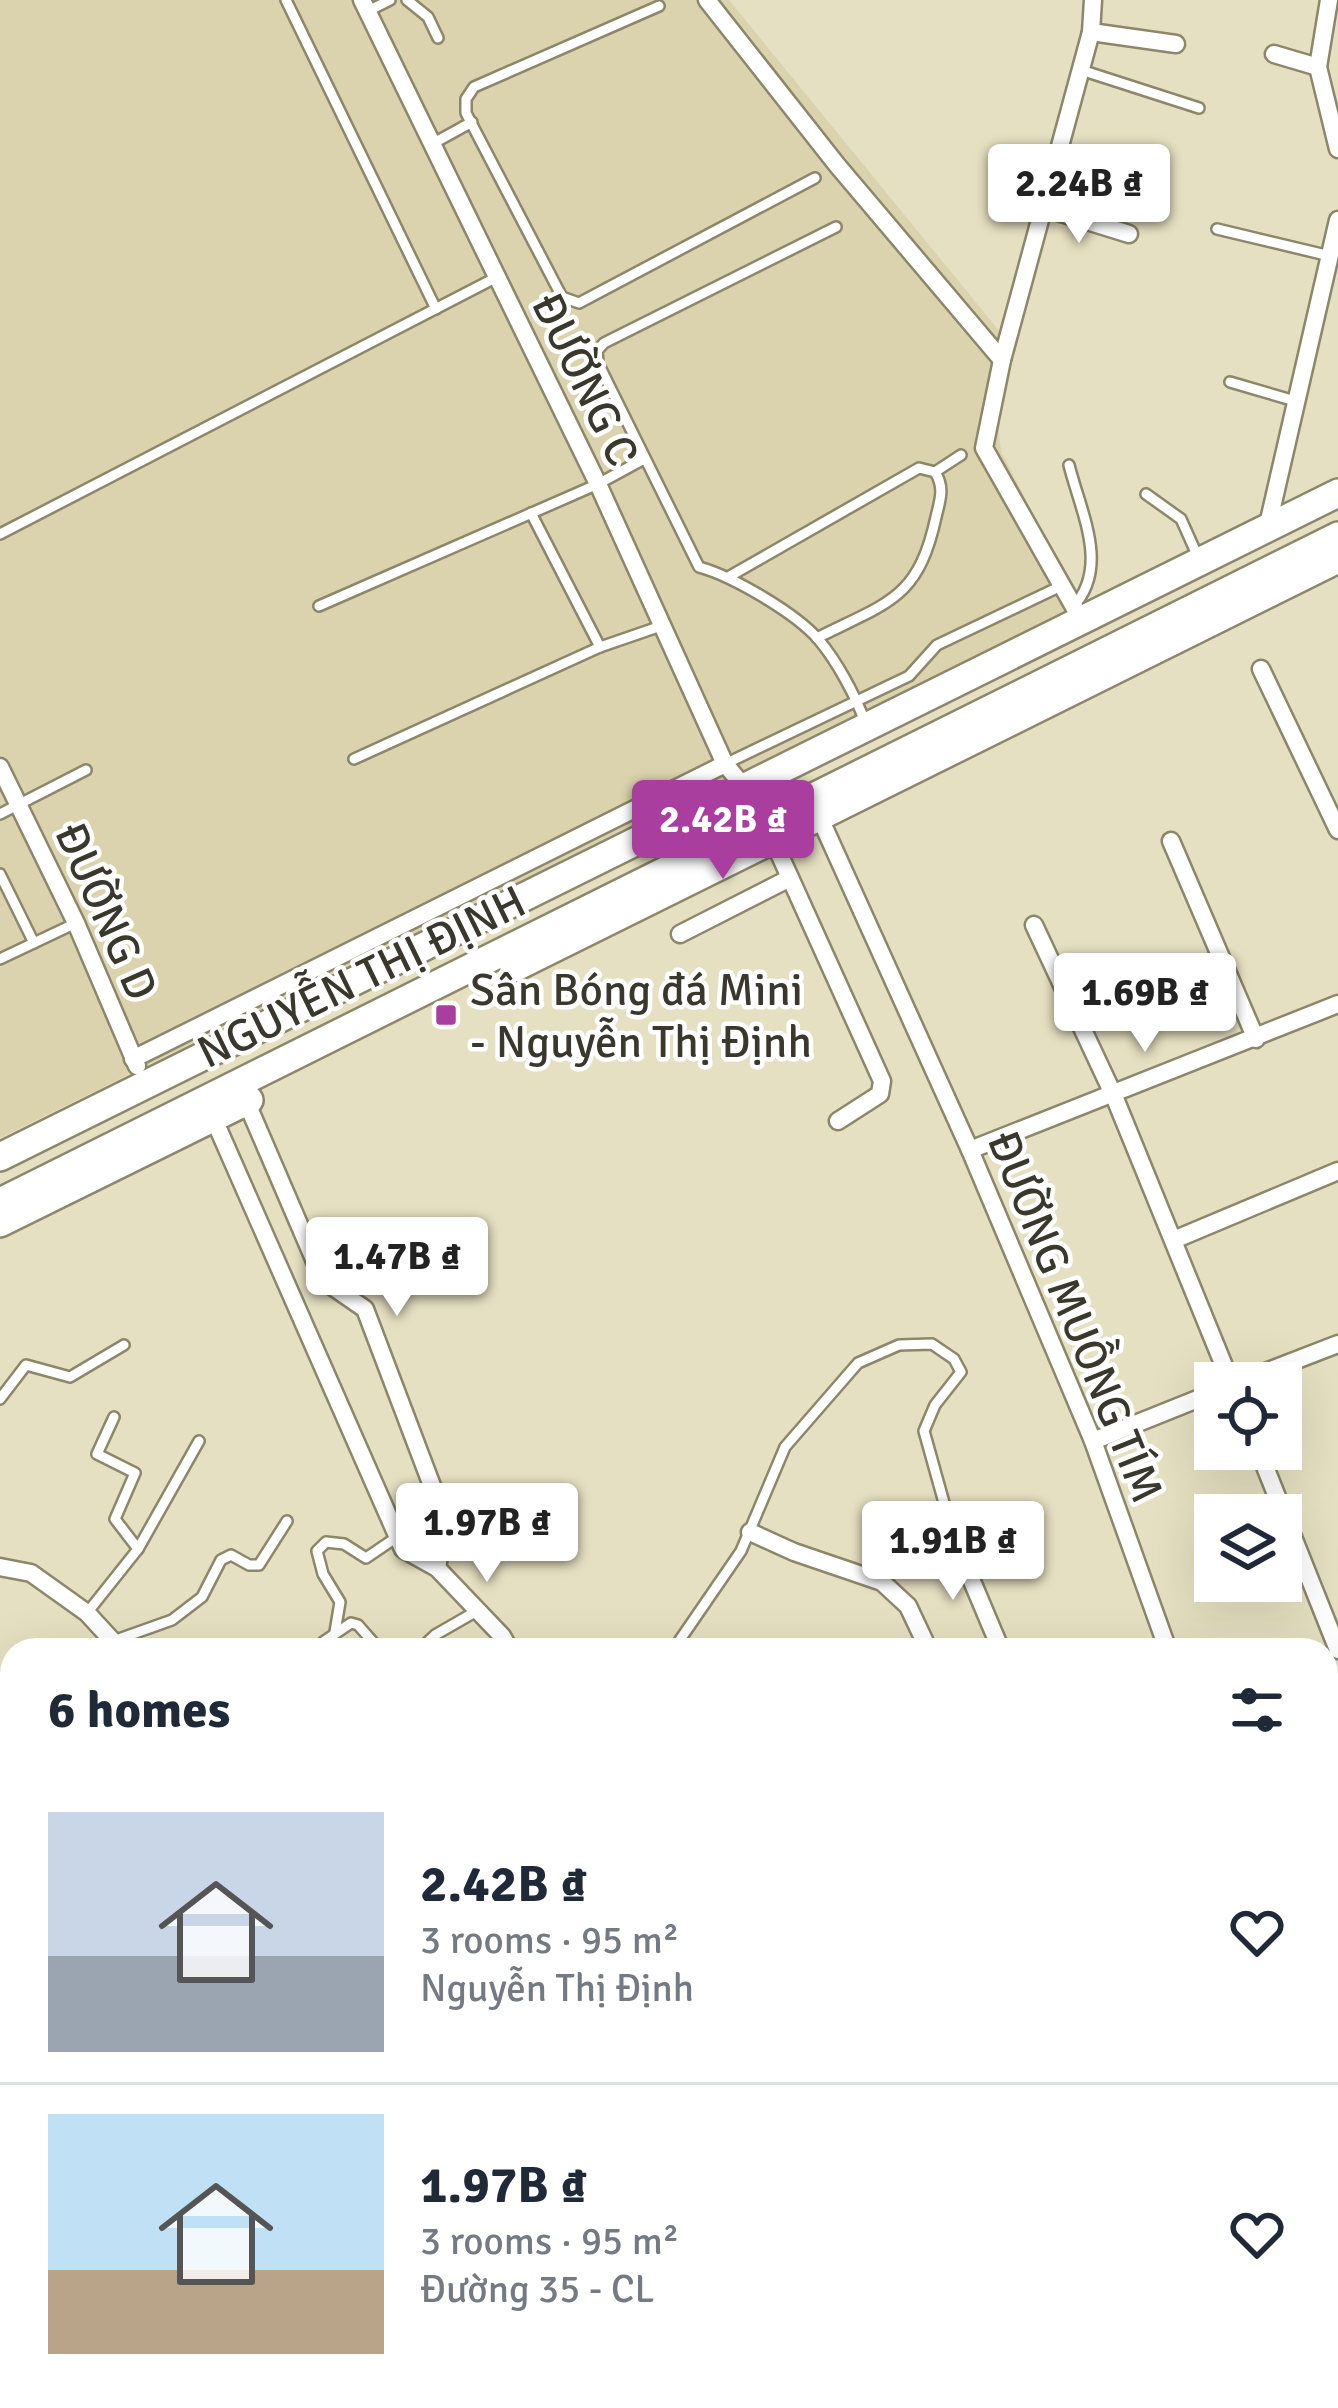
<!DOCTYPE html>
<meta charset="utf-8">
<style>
:root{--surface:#fff;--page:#f6f6f7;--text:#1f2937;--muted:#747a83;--line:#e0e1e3;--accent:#aa3e9e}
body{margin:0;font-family:Signika,sans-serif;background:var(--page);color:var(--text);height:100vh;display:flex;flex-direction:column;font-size:45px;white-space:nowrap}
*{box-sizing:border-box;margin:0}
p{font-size:39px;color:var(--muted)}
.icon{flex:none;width:66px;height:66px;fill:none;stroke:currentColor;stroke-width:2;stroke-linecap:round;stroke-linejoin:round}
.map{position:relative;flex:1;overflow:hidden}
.panel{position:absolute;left:0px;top:1638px;width:1338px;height:771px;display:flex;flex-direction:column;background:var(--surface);border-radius:36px 36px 0 0;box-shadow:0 12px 48px #0002}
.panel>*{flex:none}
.controls{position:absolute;left:1194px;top:1362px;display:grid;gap:24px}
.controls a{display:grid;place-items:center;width:108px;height:108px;border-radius:0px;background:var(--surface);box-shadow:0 12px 48px #0002;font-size:60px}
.price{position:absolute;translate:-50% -102px;padding:0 27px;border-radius:12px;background:#fff;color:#222;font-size:39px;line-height:78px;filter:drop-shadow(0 3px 6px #0008)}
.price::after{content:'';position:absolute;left:50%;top:72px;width:36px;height:27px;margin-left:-18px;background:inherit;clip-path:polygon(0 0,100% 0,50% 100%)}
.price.on{background:var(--accent);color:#fff}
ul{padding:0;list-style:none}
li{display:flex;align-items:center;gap:36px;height:300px;padding:0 48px}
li+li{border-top:3px solid var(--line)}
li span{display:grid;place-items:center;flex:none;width:336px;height:240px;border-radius:0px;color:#555}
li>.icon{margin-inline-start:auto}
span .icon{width:144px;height:144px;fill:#fffc;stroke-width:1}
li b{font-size:51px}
h2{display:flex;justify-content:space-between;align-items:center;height:144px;padding:0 48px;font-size:51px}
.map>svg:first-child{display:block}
.built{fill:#dbd3ae}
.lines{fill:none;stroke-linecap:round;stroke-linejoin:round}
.lane-casing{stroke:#8c876b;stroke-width:14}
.street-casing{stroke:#8c876b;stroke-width:21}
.primary-casing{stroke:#8c876b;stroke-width:32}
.lane{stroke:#fff;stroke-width:9}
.street{stroke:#fff;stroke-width:16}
.primary{stroke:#fff;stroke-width:27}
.poi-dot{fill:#aa3e9e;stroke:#fff;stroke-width:4.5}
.labels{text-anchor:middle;stroke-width:9;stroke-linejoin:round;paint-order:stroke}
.street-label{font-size:45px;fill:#3a382c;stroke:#fff}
.poi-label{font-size:45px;fill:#3a382c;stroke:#fff;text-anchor:start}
</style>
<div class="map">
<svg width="1338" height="2408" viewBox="0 0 1338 2408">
<rect width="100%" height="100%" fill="#e6e0c2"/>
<polygon class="built" points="0,0 729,0 1014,349 998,425 1001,451 1080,605 0,1138"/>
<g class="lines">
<g class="lane-casing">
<g id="lane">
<polyline points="286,0 436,309"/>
<polyline points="407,0 428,17 438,38"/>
<polyline points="659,6 474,87 466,99 466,113 562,297 579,303 815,178"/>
<polyline points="368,11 390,0"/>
<polyline points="1081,70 1199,108"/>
<polyline points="432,144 472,122"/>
<path d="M836 227 604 343 597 351 598 363 699 567C732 576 796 613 819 640 838 663 855 695 865 722"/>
<polyline points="1217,229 1330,256"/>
<polyline points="1230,382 1295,401"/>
<path d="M1069 465C1081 513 1110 567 1073 607"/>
<polyline points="935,472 961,455"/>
<polyline points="1146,494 1181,519 1198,557"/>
<polyline points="531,513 600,647"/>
<polyline points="0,534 497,277"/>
<path d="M730 576 919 468 935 472C945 488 940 500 936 517 918 600 888 602 817 638"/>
<polyline points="319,606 598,484 644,459"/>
<polyline points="354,759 600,647 661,626"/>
<polyline points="725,764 909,676 937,645 1061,586"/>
<polyline points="0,814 86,770"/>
<polyline points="0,874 34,943"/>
<polyline points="0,959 76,923"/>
<polyline points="0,1399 26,1365 70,1377 124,1345"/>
<polyline points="114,1417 97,1454 135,1473 115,1519 138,1549"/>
<polyline points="87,1613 138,1549 199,1441"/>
<polyline points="335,1632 340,1602 323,1574 317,1551 326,1542 344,1544 366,1558 397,1537"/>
<polyline points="102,1650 113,1641 172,1620 202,1597 221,1560 231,1555 249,1565 259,1565 287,1521"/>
<polyline points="321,1650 323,1642 351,1623 358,1625 380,1650"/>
<polyline points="419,1650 435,1635 475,1612"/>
<polyline points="673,1650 741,1551 785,1447 858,1363 899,1345 932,1344 954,1359 961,1372 935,1405 924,1431 953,1535"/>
<polyline points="0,1689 12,1698"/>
<polyline points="0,1729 12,1717"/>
<polyline points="0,1835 12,1844"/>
</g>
</g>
<g class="street-casing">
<g id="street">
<polyline points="362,0 598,484 725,764 745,788"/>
<polyline points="707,0 837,165 1002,360"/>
<polyline points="1329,0 1318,67 1338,149"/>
<polyline points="1091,32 1176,44"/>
<polyline points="1274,54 1318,67"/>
<polyline points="1045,208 1129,234"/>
<polyline points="1267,529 1338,220"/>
<polyline points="1082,621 984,448 1002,360 1091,32 1093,0"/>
<polyline points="1261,669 1338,830"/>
<polyline points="0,767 76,923 137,1066"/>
<polyline points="819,816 970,1150 1093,1441 1168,1650"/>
<polyline points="773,840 882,1081 880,1094 838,1121"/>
<polyline points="1171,841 1256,1039"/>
<polyline points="1034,925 1114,1096 1231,1383"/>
<polyline points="680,934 790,878"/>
<polyline points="133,1059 725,764"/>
<polyline points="246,1101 323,1280 365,1309 445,1520 437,1568"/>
<polyline points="213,1117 403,1549 437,1568 502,1636 510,1650"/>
<polyline points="970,1150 1338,1004"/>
<polyline points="1176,1239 1338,1171"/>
<polyline points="1237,1383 1338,1344"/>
<polyline points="1093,1441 1215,1392"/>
<polyline points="1258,1449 1338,1650"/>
<polyline points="750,1532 794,1552 882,1582 908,1606 924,1640 923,1650"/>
<polyline points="953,1536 1001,1650"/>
<polyline points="0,1567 31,1573 87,1613 121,1650"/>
<polyline points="1326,1832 1338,1827"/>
<polyline points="1326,2064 1338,2094"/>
<polyline points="1326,2365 1338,2360"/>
<polyline points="342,2397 347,2408"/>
<polyline points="508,2397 513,2408"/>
<polyline points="1146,2397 1151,2408"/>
<polyline points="1302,2397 1307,2408"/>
<polyline points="1221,2408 1248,2397"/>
</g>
</g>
<g class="primary-casing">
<g id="primary">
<polyline points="514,968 1338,559"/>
<polyline points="0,1157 1338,493"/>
<polyline points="0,1202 1338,536"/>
<polyline points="0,1223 249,1100"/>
</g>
</g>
<use href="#lane" class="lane"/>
<use href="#street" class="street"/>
<use href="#primary" class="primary"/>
</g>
<rect class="poi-dot" x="434" y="1003" width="24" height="24" rx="6"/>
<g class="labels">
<g class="street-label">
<text transform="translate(586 379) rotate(64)" y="16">ĐƯỜNG C</text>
<text transform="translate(107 911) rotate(66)" y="16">ĐƯỜNG D</text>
<text transform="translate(361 976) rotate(-26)" y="16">NGUYỄN THỊ ĐỊNH</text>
<text transform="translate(1076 1316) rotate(68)" y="16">ĐƯỜNG MUỒNG TÍM</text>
</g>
<g class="poi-label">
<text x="470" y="1005">Sân Bóng đá Mini<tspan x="470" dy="52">- Nguyễn Thị Định</tspan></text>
</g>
</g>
</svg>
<div class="controls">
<a><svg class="icon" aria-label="locate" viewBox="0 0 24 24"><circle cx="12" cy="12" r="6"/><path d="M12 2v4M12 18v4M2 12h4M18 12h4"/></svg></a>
<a><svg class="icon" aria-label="layers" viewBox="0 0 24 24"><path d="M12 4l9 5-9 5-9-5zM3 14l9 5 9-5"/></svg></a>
</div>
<b class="price" style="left:1079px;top:246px">2.24B ₫</b>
<b class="price on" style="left:723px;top:882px">2.42B ₫</b>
<b class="price" style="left:1145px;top:1055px">1.69B ₫</b>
<b class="price" style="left:397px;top:1319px">1.47B ₫</b>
<b class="price" style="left:487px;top:1585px">1.97B ₫</b>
<b class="price" style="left:953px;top:1603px">1.91B ₫</b>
<section class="panel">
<h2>6 homes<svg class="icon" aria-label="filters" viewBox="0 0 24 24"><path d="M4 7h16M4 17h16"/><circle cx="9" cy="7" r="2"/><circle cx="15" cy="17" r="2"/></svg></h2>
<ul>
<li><span style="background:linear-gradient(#c9d6e8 60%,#9aa5b1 0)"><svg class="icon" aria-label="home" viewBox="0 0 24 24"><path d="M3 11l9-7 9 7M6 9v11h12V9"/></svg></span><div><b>2.42B ₫</b><p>3 rooms · 95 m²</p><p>Nguyễn Thị Định</p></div><svg class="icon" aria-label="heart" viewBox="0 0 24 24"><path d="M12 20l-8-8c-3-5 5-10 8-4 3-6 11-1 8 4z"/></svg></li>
<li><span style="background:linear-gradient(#bfe0f5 65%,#b9a48a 0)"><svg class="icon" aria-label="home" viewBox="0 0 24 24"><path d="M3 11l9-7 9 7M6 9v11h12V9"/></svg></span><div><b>1.97B ₫</b><p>3 rooms · 95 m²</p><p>Đường 35 - CL</p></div><svg class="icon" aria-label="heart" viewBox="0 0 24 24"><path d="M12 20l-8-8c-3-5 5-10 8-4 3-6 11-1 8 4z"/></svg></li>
</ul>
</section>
</div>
